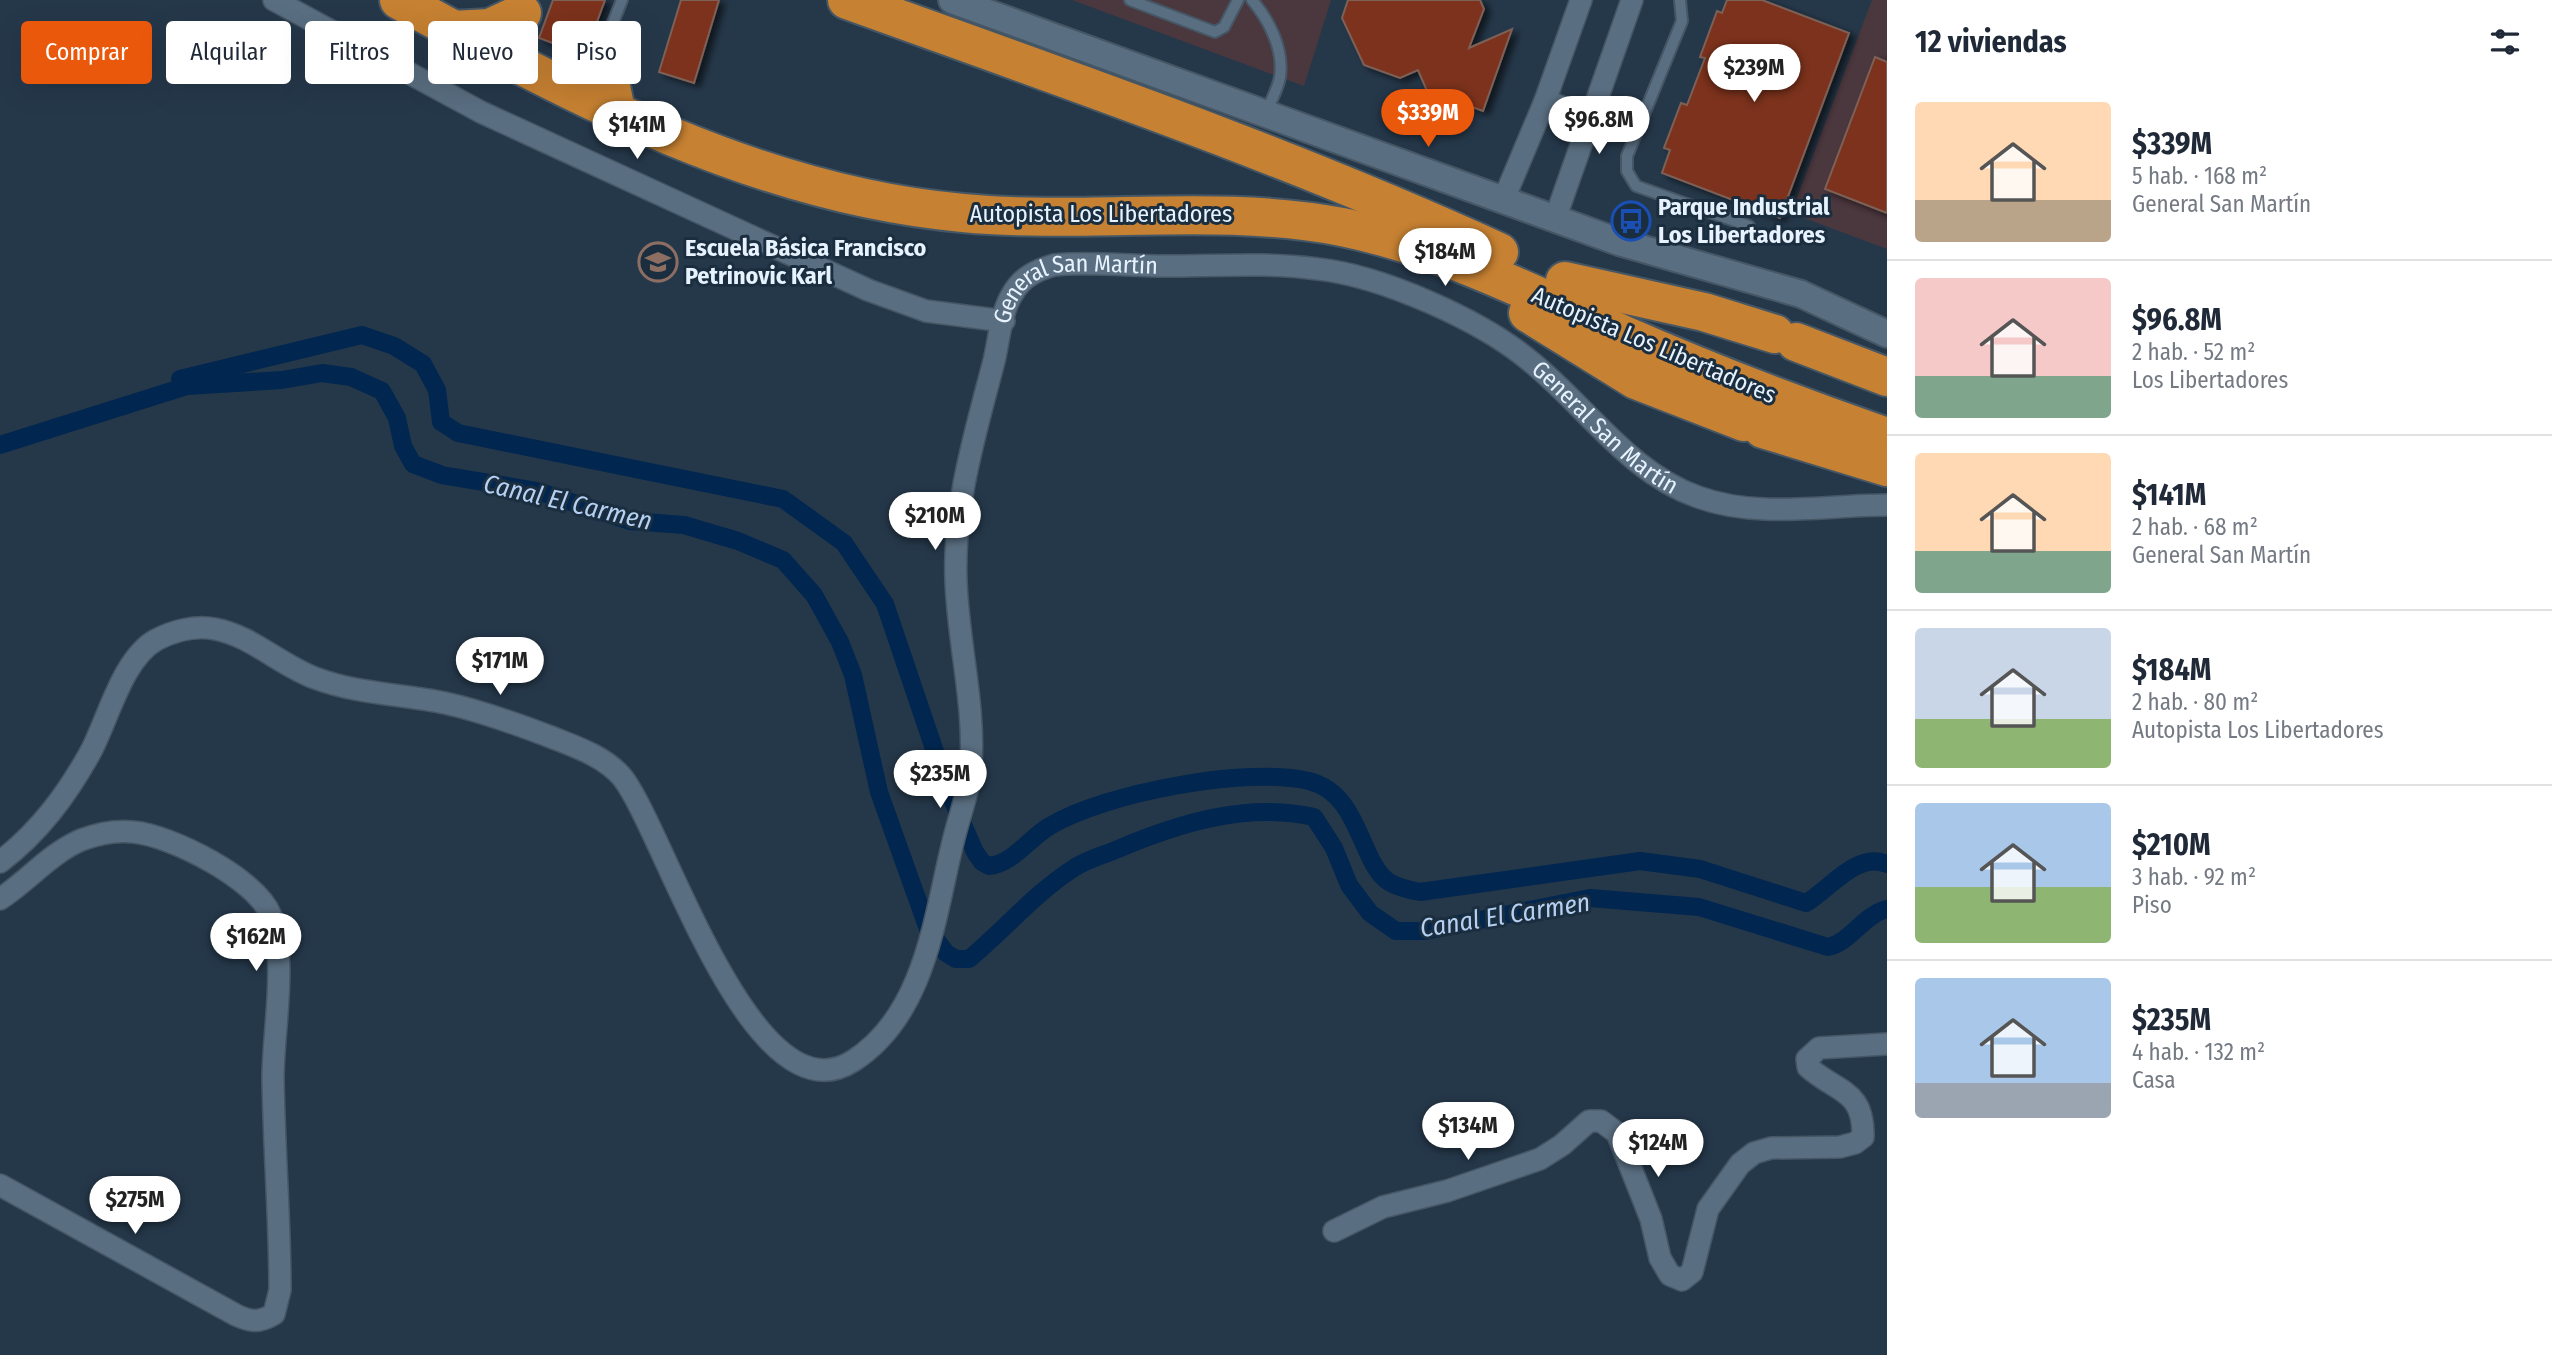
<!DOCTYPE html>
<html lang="es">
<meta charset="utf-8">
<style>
:root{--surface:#fff;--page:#f6f6f7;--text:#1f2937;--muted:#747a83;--line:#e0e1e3;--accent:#ea580c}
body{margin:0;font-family:"Fira Sans Condensed",sans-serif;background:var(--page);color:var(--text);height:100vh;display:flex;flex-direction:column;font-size:26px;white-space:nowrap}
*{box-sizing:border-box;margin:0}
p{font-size:23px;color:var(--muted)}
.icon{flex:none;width:38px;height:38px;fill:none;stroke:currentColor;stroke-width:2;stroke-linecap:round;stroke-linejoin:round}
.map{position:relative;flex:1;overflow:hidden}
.details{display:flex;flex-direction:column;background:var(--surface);width:665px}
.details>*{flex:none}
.top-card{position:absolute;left:21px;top:21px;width:665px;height:63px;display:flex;gap:14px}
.price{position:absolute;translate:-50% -60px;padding:0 16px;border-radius:24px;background:#fff;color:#222;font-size:23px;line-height:46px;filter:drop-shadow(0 2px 4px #0008)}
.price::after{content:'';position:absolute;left:50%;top:42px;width:21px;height:16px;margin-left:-10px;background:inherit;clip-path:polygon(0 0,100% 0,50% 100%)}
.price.active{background:var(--accent);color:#fff}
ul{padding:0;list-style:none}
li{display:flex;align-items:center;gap:21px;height:175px;padding:0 28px}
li+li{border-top:2px solid var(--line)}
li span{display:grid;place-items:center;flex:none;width:196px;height:140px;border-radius:7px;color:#555}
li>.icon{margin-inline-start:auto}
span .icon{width:84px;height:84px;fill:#fffc;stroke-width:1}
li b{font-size:30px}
h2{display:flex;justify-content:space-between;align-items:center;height:84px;padding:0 28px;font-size:30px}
.chip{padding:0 24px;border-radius:7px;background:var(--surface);box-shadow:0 7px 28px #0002;font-size:24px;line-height:63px}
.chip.active{background:var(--accent);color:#fff}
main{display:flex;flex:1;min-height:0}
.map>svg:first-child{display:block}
.commercial{fill:#4b373e}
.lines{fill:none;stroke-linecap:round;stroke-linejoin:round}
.canal{stroke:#01264f;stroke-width:18}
.building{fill:#7c321c;stroke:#7d6057;stroke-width:2;filter:url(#shadow)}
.service-casing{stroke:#455665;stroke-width:14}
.minor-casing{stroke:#455665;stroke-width:24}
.tertiary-casing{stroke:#455665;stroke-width:30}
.motorway-casing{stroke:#455665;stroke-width:42}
.service{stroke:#596e81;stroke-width:10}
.minor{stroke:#596e81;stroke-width:21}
.tertiary{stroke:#596e81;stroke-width:26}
.motorway{stroke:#c68132;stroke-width:38}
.labels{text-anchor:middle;stroke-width:6;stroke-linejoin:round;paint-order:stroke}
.poi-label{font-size:24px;font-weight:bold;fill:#e6f2fd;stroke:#1b2e3f;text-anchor:start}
.street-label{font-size:24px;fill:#e6f2fd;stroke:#1b2e3f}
.water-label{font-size:26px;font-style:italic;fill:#b5d0f2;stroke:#1b2e3f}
</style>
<main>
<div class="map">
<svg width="1887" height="1355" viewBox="0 0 1887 1355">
<defs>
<filter id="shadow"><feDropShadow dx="5.5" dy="3.5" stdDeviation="3.5" flood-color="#0009"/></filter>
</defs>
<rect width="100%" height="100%" fill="#25384a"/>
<g class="commercial">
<polygon points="1072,0 1331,0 1304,86"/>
<polygon points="1872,0 1887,0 1887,249 1791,213"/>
</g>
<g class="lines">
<g class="canal">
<path d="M180 379 362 335 394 346 423 364 437 390 441 422 458 433 783 499 844 543 885 604 948 790 975 852 982 862 989 866C1013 864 1030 837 1050 826 1105 793 1247 766 1309 781 1361 794 1359 862 1389 882 1399 888 1409 890 1420 892L1640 861 1700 869 1806 903C1830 889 1857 851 1887 864"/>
<path d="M0 445 187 386 282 380 322 373 351 377 382 391 397 418 403 446 413 464 442 475 537 491 630 521 684 525 738 541 783 560 814 595 840 642 853 675 879 792 928 929 946 953 956 959H969C1005 929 1035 893 1074 868 1087 859 1104 855 1118 849 1179 823 1248 802 1314 817L1334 848 1349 885 1370 913 1396 931H1425L1590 898 1699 907 1828 947C1850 943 1863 915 1887 909"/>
</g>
</g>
<g class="building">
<polygon points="553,0 605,0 594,30 582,42 582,54 539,38"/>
<polygon points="681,0 719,0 694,83 659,72"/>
<polygon points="1348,0 1480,0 1484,9 1469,48 1512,29 1483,111 1427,91 1418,70 1400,78 1364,65 1342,18"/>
<polygon points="1727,0 1762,0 1849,33 1780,218 1662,173 1670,150 1664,148 1681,103 1687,105 1705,58 1700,57 1717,11 1722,13"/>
<polygon points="1875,57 1887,62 1887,213 1825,189"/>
</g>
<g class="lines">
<g class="service-casing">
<g id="service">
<polyline points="1130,0 1215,32 1224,27 1238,0"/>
<path d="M1252 0C1269 20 1284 49 1280 77 1278 89 1270 102 1266 114"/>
<polyline points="1680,0 1682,21 1627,156 1627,171 1636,186 1749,226"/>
<polyline points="605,43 622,0"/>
</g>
</g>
<g class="minor-casing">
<g id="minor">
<polyline points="274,0 481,112 868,290 926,311 1004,321"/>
<polyline points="1545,101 1591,117"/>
<polyline points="1503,201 1545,101 1581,0"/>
<polyline points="1555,219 1632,0"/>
<path id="s1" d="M0 862C39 832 66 796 90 753 108 720 122 659 156 640 173 631 195 625 215 629 252 636 280 665 315 678 357 694 401 694 445 703 481 711 517 724 551 737 576 747 604 756 622 777 664 829 752 1125 853 1061 928 1013 935 910 955 834 961 811 970 788 971 764 975 704 958 642 956 581 953 506 975 434 994 361 999 340 1001 311 1013 293 1022 277 1037 270 1054 265 1090 261 1128 266 1165 266 1215 266 1268 262 1318 269 1382 276 1481 320 1530 361 1585 405 1629 473 1698 497 1758 519 1824 505 1887 505"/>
<path d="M0 899C28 881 49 854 81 840 97 834 116 830 133 832 171 835 256 879 270 914 288 959 273 1030 273 1078 274 1149 280 1220 280 1290L274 1314C259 1323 251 1322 236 1315L0 1185"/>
<path d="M1334 1231 1383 1207 1447 1191 1540 1159 1562 1145 1589 1121H1601L1617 1133 1651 1219 1660 1258 1670 1275 1682 1280 1692 1272 1708 1209 1740 1164 1754 1153 1771 1148 1840 1147 1855 1143 1863 1137C1864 1089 1837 1093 1808 1067L1807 1059 1819 1048 1887 1044"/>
</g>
</g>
<g class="tertiary-casing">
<polyline id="tertiary" points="952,0 1619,242 1801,294 1887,334"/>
</g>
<g class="motorway-casing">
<g id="motorway">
<path d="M399 0C576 97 759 195 963 213 1090 225 1216 203 1342 227 1440 247 1530 293 1622 334 1709 372 1797 406 1887 437"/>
<path d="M847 0C1066 79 1287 155 1499 252"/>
<polyline points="453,30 490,28 522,13"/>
<polyline points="603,49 617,115"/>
<polyline points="1565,281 1704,312 1775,334"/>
<polyline points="1528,313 1636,380 1744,422"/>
<polyline points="1796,342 1887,377"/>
<polyline points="1763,429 1887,467"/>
</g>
</g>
<use href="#service" class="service"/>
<use href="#minor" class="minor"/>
<use href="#tertiary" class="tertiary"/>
<use href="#motorway" class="motorway"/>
</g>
<defs>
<g id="bus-ring" transform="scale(2.0125)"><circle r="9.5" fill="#1b2e3f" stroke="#1a4fb4" stroke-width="1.5"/><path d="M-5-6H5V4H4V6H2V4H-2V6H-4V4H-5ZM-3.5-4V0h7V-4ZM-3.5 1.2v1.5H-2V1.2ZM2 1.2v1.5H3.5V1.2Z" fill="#1a4fb4"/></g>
<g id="school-ring" transform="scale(2.0125)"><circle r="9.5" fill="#1b2e3f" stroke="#8d6e63" stroke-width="1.5"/><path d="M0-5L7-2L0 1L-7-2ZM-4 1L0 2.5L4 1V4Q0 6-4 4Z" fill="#8d6e63"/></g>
</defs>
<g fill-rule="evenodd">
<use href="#bus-ring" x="1631" y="221"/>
<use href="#school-ring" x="658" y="262"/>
</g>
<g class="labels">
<g class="poi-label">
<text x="1658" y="215">Parque Industrial<tspan x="1658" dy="28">Los Libertadores</tspan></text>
<text x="685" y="256">Escuela Básica Francisco<tspan x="685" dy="28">Petrinovic Karl</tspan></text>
</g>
<g class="street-label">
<text x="1101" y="222">Autopista Los Libertadores</text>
<text dy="8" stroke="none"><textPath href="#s1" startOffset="2040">General San Martín</textPath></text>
<text transform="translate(1654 345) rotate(23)" y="8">Autopista Los Libertadores</text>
<text dy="8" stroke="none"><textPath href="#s1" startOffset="2628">General San Martín</textPath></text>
</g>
<g class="water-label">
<text transform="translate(568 502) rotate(13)" y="9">Canal El Carmen</text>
<text transform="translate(1505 915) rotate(-9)" y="9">Canal El Carmen</text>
</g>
</g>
</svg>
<b class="price" style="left:1754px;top:104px">$239M</b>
<b class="price active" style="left:1428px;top:149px">$339M</b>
<b class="price" style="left:1599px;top:156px">$96.8M</b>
<b class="price" style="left:637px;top:161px">$141M</b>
<b class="price" style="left:1445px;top:288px">$184M</b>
<b class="price" style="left:935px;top:552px">$210M</b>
<b class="price" style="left:500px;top:697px">$171M</b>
<b class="price" style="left:940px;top:810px">$235M</b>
<b class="price" style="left:256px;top:973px">$162M</b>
<b class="price" style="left:1468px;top:1162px">$134M</b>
<b class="price" style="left:1658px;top:1179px">$124M</b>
<b class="price" style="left:135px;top:1236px">$275M</b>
<div class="top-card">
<a class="chip active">Comprar</a>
<a class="chip">Alquilar</a>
<a class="chip">Filtros</a>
<a class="chip">Nuevo</a>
<a class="chip">Piso</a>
</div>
</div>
<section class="details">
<h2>12 viviendas<svg class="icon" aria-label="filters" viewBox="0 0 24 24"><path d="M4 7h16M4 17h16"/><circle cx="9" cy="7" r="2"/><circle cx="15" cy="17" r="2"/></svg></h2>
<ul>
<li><span style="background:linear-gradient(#ffd9b3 70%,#b9a48a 0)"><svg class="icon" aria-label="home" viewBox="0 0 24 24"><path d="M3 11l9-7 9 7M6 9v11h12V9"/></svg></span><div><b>$339M</b><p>5 hab. · 168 m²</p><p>General San Martín</p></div></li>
<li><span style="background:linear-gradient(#f6c9c9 70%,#7fa58c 0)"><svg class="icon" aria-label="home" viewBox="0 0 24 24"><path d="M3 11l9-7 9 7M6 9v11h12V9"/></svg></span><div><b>$96.8M</b><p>2 hab. · 52 m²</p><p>Los Libertadores</p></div></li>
<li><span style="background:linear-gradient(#ffd9b3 70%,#7fa58c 0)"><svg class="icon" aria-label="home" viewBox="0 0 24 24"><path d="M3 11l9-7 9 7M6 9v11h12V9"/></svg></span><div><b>$141M</b><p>2 hab. · 68 m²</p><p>General San Martín</p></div></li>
<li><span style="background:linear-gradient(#c9d6e8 65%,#8fb573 0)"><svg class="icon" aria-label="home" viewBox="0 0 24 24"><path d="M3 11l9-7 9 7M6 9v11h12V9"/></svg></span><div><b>$184M</b><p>2 hab. · 80 m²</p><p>Autopista Los Libertadores</p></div></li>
<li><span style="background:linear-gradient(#a9c7e8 60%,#8fb573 0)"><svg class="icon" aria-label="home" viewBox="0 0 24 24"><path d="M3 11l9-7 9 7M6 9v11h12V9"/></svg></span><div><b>$210M</b><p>3 hab. · 92 m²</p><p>Piso</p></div></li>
<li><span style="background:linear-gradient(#a9c7e8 75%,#9aa5b1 0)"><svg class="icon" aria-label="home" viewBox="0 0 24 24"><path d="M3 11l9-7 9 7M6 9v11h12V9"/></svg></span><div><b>$235M</b><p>4 hab. · 132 m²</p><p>Casa</p></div></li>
</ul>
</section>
</main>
